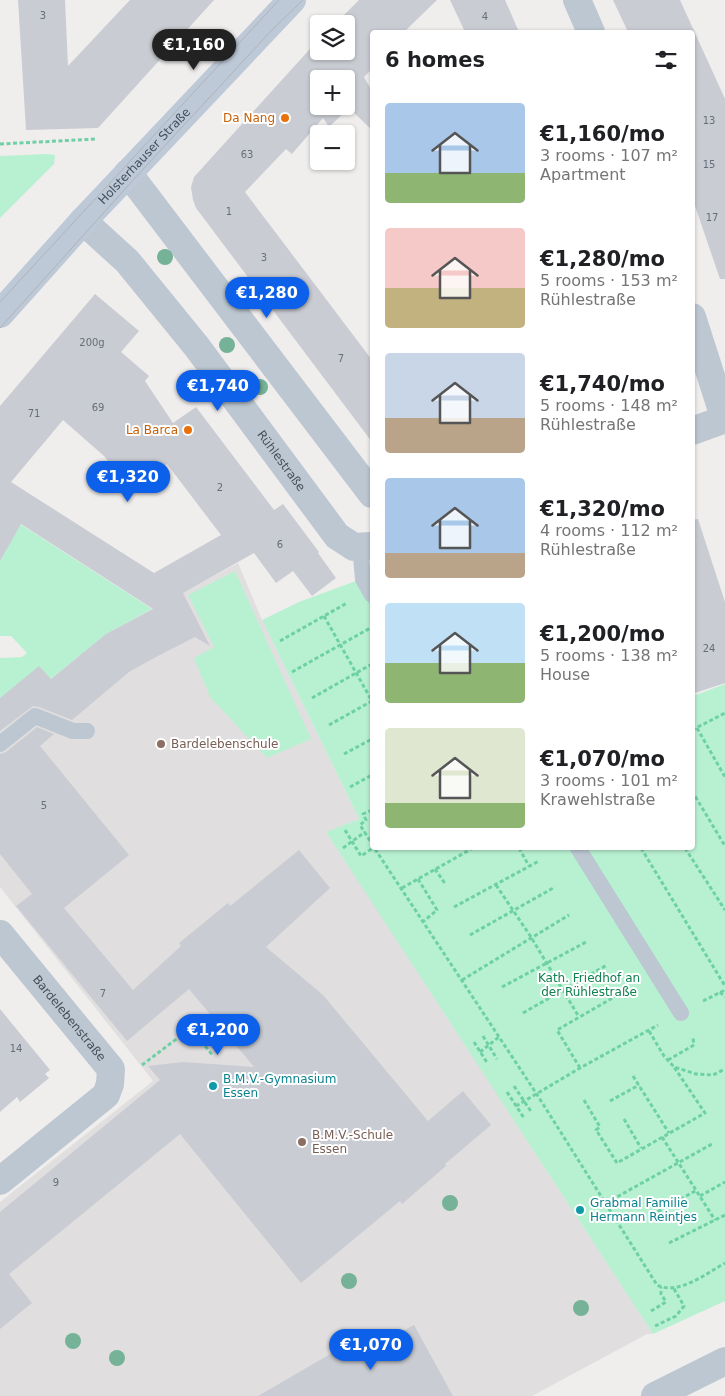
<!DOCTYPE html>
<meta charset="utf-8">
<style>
:root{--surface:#fff;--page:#f2f2f2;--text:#202124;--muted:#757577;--accent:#0d60ea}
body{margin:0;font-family:"DejaVu Sans",sans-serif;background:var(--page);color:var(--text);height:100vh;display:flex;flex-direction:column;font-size:19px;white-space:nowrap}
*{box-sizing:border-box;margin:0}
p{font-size:16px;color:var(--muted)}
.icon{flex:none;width:28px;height:28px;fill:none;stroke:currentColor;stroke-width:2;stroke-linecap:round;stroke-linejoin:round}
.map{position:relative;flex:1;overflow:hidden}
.drawer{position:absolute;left:370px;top:30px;width:325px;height:820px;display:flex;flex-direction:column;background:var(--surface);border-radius:5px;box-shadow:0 1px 4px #0004}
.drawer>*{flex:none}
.controls{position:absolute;left:310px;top:15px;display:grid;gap:10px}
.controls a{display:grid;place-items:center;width:45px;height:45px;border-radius:5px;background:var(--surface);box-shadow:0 1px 4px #0004;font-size:25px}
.price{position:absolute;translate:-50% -42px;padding:0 11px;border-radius:18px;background:var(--accent);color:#fff;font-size:16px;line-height:32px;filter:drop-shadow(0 1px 2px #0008)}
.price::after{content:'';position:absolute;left:50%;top:30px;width:15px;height:11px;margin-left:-8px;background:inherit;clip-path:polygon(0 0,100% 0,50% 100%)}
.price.active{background:#222;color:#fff}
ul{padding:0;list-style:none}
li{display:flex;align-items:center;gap:15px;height:125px;padding:0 15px}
li span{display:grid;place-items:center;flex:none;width:140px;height:100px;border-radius:5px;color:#555}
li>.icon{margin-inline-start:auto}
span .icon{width:60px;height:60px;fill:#fffc;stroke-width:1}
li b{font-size:21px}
h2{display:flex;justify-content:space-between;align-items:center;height:60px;padding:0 15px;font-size:21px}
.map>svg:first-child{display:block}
.education{fill:#e1dedf}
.green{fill:#b8f1d1}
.building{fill:#c9ccd2;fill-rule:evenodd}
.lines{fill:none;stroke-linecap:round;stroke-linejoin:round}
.path{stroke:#6ed1a6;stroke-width:3;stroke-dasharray:4 2.5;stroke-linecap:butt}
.lane{stroke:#bcc7d1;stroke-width:16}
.street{stroke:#bcc7d1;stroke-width:28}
.secondary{stroke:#bec9d8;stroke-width:28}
.tram{stroke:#afb2b8;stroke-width:1}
.tree{fill:#75b297}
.food-dot{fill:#e8710a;stroke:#fff;stroke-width:2}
.education-dot{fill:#8d6e63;stroke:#fff;stroke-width:2}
.culture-dot{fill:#0f9aa8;stroke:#fff;stroke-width:2}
.labels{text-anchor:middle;stroke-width:4;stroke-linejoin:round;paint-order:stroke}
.number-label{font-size:10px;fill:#656e7a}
.food-label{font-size:12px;fill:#c56008;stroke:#fff;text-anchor:end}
.street-label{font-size:12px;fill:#444f5c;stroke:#fff}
.education-label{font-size:12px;fill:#785e54;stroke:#fff;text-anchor:start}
.park-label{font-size:12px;fill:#118150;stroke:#fff}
.culture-label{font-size:12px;fill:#0d838f;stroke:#fff;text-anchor:start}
</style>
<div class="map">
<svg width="725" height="1396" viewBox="0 0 725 1396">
<rect width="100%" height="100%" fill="#f0eded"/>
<polygon class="education" points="238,563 262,620 359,819 327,832 653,1334 647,1334 532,1396 0,1396 0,1202 153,1081 0,887 0,721 106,634"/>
<g class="green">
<polygon points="47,154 55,155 54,164 0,218 0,156"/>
<polygon points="20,524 152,609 106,634 37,690 26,677 0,698 0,658 22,657 27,653 11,636 0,636 0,561"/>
<polygon points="235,571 311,739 267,758 210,697 194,658 214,647 188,595"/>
<polygon points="372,575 372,848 692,848 693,696 725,684 725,1301 653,1334 326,832 359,819 262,620 299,602"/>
</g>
<g class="building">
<polygon points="18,0 65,0 68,66 130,0 214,0 98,128 26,130"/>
<path d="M359 0H437L404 32H372V69L364 77 372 91V130L349 108 329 127 323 118 292 154 286 149 245 192 372 360V442L196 208 193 200 191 187 194 177 319 39V51H346V24H335ZM319 79H346V106H319Z"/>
<polygon points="450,0 505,0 519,32 465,32"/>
<polygon points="613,0 680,0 725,99 725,279 720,279 692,197 692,32 628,32"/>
<path d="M95 294 139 331 121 352 149 376 145 381 173 423 196 407 274 510 283 504 319 552 318 553 336 578 312 596 293 571 276 583 254 553 183 593 210 646 195 637 154 658 129 672 72 720 39 707 33 706 0 731V698L39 666 51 679 106 634 153 609 21 524 0 561V406ZM63 420 104 456 130 489 167 464 221 535 154 573 11 482Z"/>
<polygon points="698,519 725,602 725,683 692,694 692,520"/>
<polygon points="37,727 54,734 40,746 129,855 64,908 133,990 181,946 179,943 228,903 230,906 299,850 330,888 266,947 323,995 428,1121 463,1091 491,1125 445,1164 446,1166 402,1204 400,1201 301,1283 180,1134 9,1274 32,1303 0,1329 0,1212 160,1080 148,1066 183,1062 254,1067 189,989 127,1041 16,906 32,894 0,854 0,754 6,752"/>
<polygon points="0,1009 50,1070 45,1074 49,1078 20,1102 17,1097 0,1112"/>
<polygon points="414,1325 453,1396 258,1396 365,1334 372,1348"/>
</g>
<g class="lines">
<g class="path">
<polyline points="0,144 96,139"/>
<polyline points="324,616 372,701"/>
<polyline points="280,641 347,603"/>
<polyline points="292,672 372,627"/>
<polyline points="312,698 372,664"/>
<polyline points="329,725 372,701"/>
<polyline points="697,728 725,777"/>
<polyline points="692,730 725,713"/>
<polyline points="344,754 372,739"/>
<polyline points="350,787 372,775"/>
<polyline points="692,791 725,846"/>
<polyline points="372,810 363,814 366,820 360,825 372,844"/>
<polyline points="345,830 361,856 373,848"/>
<polyline points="343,848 365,832"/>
<polyline points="519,848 529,866"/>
<polyline points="641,848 725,986"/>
<polyline points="685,848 725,910"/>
<path d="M375 849 536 1093 657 1285C678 1296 707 1273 725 1263"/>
<polyline points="435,869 446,885"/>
<polyline points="418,879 437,910 424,921"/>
<polyline points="496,885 531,937 579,1017"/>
<polyline points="402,888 473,848"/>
<polyline points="454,907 539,861"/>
<polyline points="470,935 555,887"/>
<polyline points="462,980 569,915"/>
<polyline points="502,987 588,941"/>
<polyline points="720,992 725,997"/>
<polyline points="703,1001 725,990"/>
<polyline points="523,1013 607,965"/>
<polyline points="649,1031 664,1056 674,1067 696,1074 713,1075 725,1069"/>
<polyline points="483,1036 497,1059"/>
<polyline points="474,1042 488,1064"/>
<polyline points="480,1052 499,1037"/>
<polyline points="668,1060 694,1045 693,1038 694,1037"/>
<polyline points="142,1065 191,1028 213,1056"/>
<polyline points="580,1068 557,1030 623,992 627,1000"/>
<polyline points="633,1076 669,1133"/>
<polyline points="514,1086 532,1113"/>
<polyline points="507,1092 524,1118"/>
<polyline points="584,1100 600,1127 596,1130 598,1133 617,1163 705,1113 674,1067"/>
<polyline points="610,1101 639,1085"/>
<polyline points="516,1106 580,1068 658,1025"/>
<polyline points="624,1119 641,1148"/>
<polyline points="662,1137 715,1220"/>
<polyline points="700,1196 725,1182"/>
<polyline points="606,1203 712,1144"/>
<polyline points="652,1215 697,1190"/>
<polyline points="669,1243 725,1215"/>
<polyline points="651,1311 666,1302 661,1294 661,1287"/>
<polyline points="655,1326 676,1316 684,1306 673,1287"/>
</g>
<g class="lane">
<polyline points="360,546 363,579 372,595"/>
<polyline points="0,744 35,716 73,731 87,731"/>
<polyline points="578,848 681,1013"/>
</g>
<g class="street">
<polyline points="577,0 591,32"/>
<polyline points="128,173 372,494"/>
<path id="s1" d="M83 221 127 261 197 347 337 536 354 547 372 546"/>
<polyline points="692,317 725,420"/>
<polyline points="692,431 725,419"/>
<path id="s2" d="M0 934 111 1069 110 1084 106 1095 0 1181"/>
<polyline points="655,1396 725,1361"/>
</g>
<path class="secondary" id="s3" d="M0 314 83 221 292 0"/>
<g class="tram">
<polyline points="0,302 279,0"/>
<polyline points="0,328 134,179 271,31 303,0"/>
</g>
</g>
<g class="tree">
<circle cx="165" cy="257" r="8"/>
<circle cx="227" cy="345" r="8"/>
<circle cx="260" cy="387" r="8"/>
<circle cx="450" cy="1203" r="8"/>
<circle cx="349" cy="1281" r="8"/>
<circle cx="581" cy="1308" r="8"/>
<circle cx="73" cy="1341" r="8"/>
<circle cx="117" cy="1358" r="8"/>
</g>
<g class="food-dot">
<circle cx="285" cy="118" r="5"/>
<circle cx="188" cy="430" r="5"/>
</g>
<g class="education-dot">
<circle cx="161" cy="744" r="5"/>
<circle cx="302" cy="1142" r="5"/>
</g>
<g class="culture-dot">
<circle cx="213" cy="1086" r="5"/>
<circle cx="580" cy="1210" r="5"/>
</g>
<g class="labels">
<g class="number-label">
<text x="43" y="19">3</text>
<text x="485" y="20">4</text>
<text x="709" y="124">13</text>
<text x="247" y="158">63</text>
<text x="709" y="168">15</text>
<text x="229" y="215">1</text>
<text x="712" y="221">17</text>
<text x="264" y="261">3</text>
<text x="92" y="346">200g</text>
<text x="341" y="362">7</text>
<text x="98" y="411">69</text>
<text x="34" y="417">71</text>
<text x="220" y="491">2</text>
<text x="280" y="548">6</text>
<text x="709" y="652">24</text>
<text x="44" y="809">5</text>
<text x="103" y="997">7</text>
<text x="16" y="1052">14</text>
<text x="56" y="1186">9</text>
</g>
<g class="food-label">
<text x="275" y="122">Da Nang</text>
<text x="178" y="434">La Barca</text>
</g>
<g class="street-label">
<text dy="4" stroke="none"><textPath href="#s3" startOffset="214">Holsterhauser Straße</textPath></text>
<text dy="4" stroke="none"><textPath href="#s1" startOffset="312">Rühlestraße</textPath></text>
<text dy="4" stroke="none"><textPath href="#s2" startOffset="109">Bardelebenstraße</textPath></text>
</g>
<g class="education-label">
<text x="171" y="748">Bardelebenschule</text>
<text x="312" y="1139">B.M.V.-Schule<tspan x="312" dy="14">Essen</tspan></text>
</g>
<g class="park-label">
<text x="589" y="982">Kath. Friedhof an<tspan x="589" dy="14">der Rühlestraße</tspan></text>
</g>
<g class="culture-label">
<text x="223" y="1083">B.M.V.-Gymnasium<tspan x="223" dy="14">Essen</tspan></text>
<text x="590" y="1207">Grabmal Familie<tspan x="590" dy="14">Hermann Reintjes</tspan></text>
</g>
</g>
</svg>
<div class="controls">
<a><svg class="icon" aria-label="layers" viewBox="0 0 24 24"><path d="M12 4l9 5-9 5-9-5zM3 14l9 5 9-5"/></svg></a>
<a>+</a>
<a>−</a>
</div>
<b class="price active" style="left:194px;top:71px">€1,160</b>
<b class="price" style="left:267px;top:319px">€1,280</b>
<b class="price" style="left:218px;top:412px">€1,740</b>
<b class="price" style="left:128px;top:503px">€1,320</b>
<b class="price" style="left:218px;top:1056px">€1,200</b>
<b class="price" style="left:371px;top:1371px">€1,070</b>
<section class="drawer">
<h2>6 homes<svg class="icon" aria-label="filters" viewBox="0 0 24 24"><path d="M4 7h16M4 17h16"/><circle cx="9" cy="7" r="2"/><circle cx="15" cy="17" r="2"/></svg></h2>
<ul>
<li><span style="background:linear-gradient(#a9c7e8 70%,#8fb573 0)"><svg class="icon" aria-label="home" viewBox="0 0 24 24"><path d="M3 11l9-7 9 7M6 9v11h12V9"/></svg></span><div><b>€1,160/mo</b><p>3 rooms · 107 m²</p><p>Apartment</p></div></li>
<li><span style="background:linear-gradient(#f6c9c9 60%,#c2b280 0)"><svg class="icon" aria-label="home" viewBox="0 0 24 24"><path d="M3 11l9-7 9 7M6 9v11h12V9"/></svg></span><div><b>€1,280/mo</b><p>5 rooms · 153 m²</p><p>Rühlestraße</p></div></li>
<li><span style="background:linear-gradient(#c9d6e8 65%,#b9a48a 0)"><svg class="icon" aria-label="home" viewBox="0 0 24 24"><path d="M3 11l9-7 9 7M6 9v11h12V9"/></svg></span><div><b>€1,740/mo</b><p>5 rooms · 148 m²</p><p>Rühlestraße</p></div></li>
<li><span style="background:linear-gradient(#a9c7e8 75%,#b9a48a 0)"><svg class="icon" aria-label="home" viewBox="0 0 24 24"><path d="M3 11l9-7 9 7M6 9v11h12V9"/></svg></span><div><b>€1,320/mo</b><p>4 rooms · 112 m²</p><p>Rühlestraße</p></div></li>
<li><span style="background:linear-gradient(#bfe0f5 60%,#8fb573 0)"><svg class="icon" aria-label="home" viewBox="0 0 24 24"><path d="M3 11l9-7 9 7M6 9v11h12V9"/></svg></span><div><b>€1,200/mo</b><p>5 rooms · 138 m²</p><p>House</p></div></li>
<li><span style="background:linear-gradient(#dfe7d0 75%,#8fb573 0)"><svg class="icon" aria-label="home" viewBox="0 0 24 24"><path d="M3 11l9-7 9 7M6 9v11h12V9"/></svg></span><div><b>€1,070/mo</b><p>3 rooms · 101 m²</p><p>Krawehlstraße</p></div></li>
</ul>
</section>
</div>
